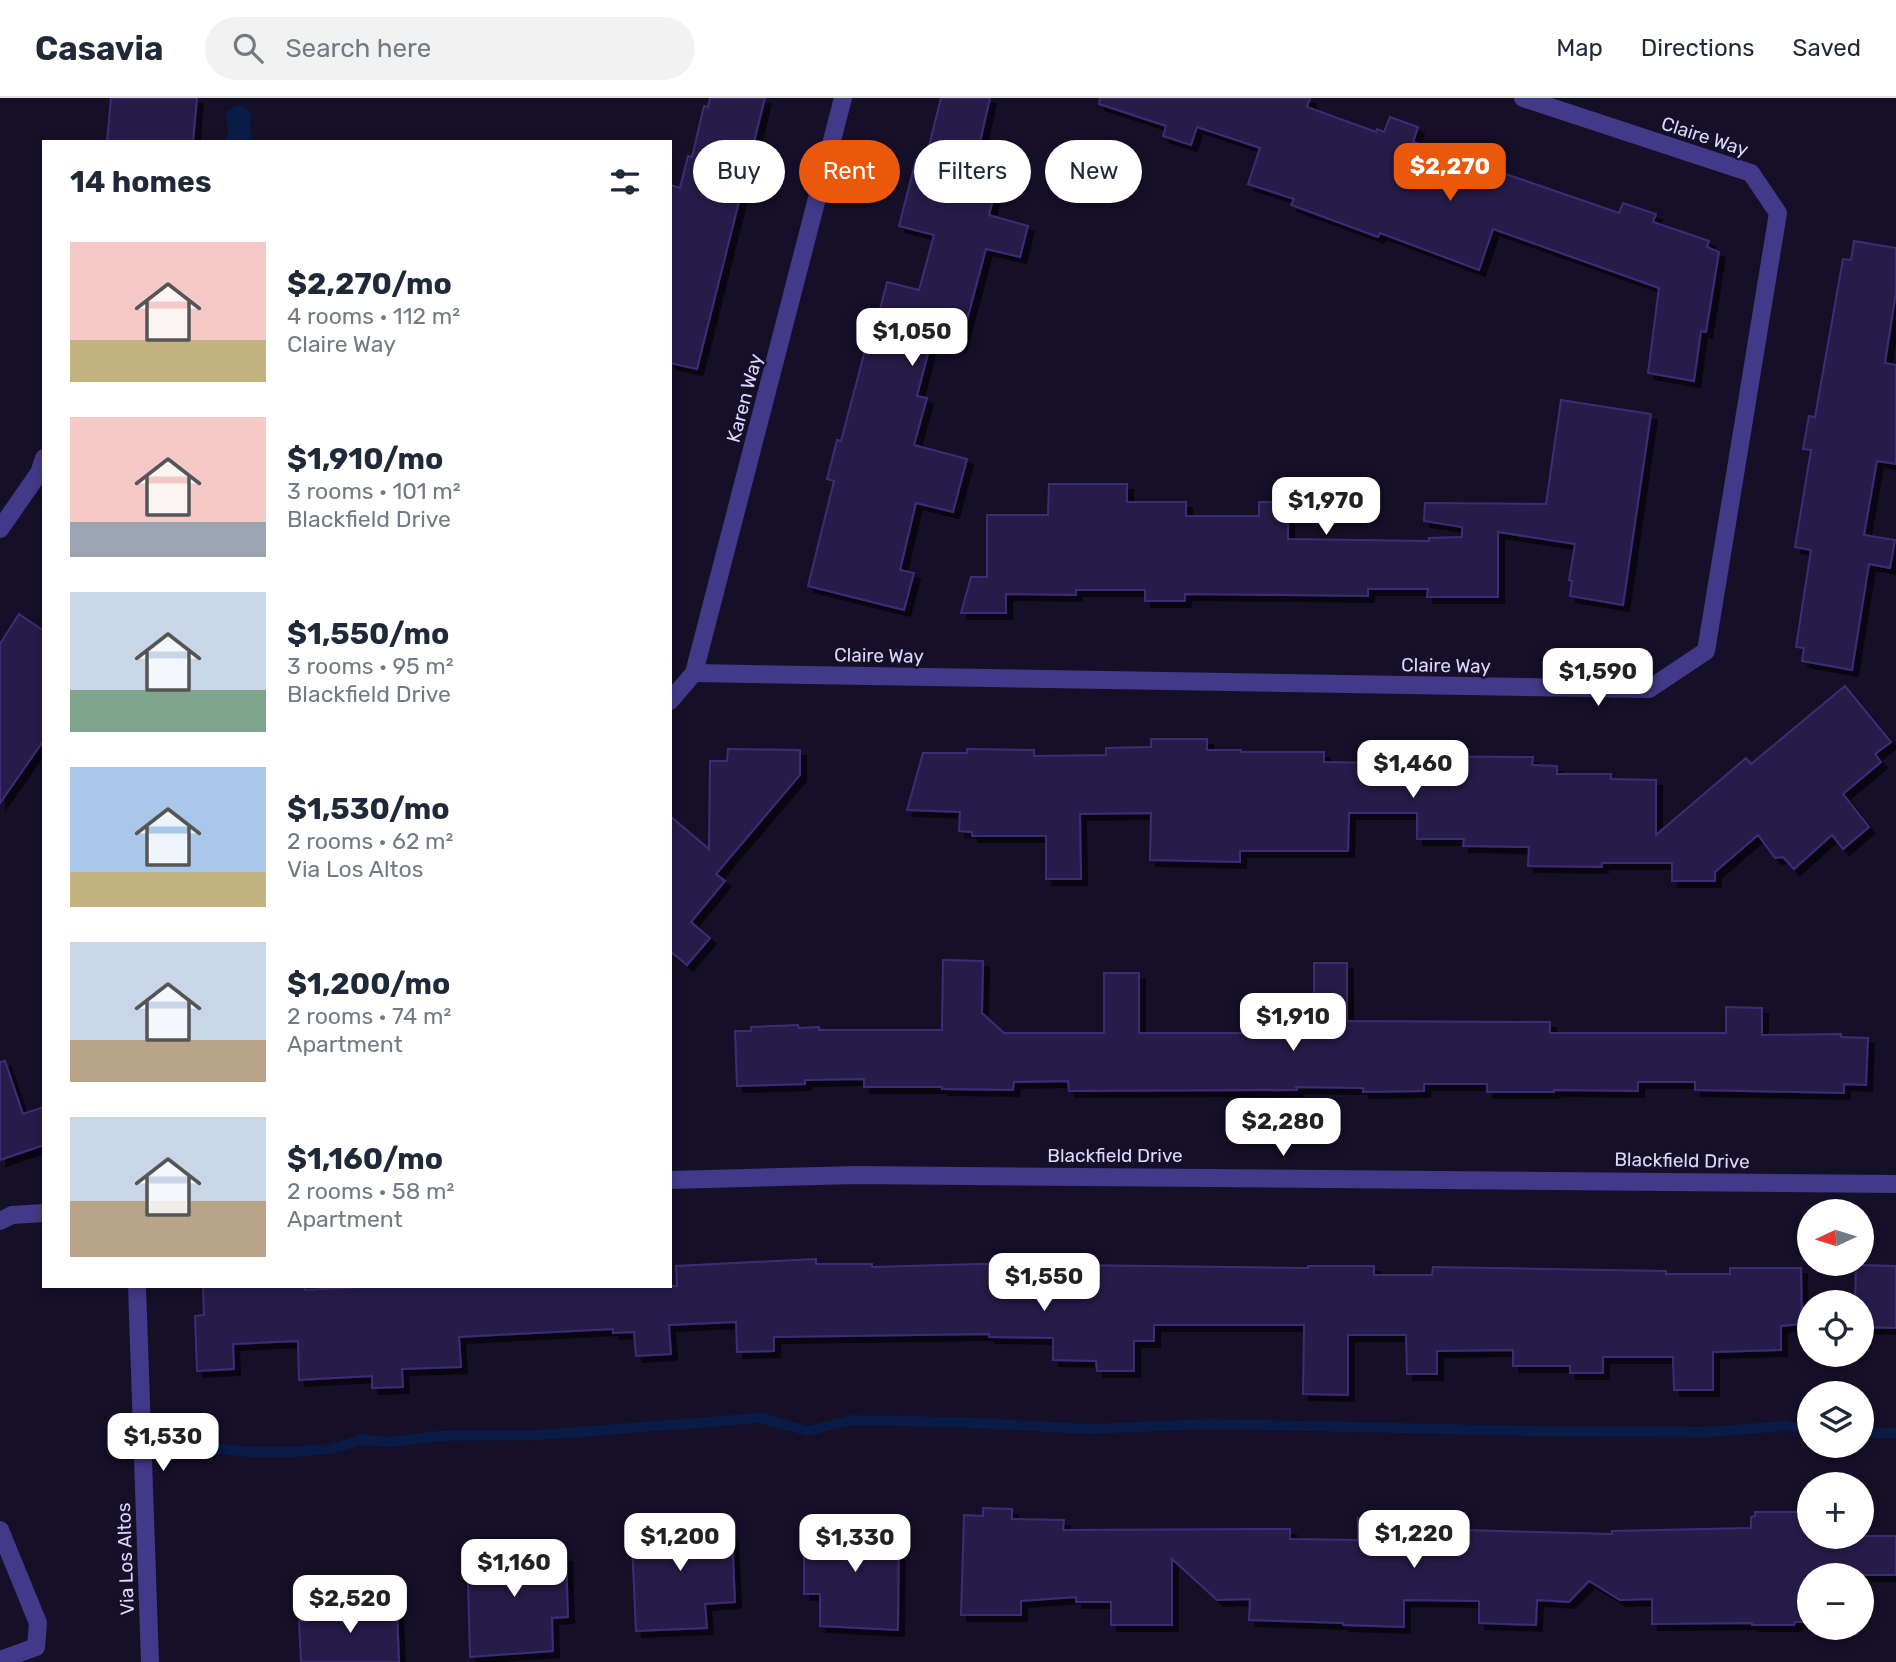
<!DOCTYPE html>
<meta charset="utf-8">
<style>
:root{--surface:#fff;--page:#f2f2f3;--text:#1f2937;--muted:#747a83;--line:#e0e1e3;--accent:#ea580c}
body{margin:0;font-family:Rubik,sans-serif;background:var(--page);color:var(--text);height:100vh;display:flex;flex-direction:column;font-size:26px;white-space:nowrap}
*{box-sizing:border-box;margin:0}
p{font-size:23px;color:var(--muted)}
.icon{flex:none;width:38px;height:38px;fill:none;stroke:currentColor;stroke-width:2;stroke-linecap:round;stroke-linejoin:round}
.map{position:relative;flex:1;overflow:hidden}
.drawer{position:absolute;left:42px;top:42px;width:630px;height:1148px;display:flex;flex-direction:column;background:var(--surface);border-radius:0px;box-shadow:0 4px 10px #0003}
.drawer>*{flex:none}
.top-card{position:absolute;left:693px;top:42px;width:665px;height:63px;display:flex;gap:14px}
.needle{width:46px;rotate:266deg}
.buttons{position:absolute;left:1797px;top:1101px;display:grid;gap:14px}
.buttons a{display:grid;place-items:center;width:77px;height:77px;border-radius:50%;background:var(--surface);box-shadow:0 4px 10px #0003;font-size:35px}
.price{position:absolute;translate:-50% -60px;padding:0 16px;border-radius:14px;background:#fff;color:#222;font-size:23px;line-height:46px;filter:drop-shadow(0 2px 4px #0008)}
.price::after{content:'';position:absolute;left:50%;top:42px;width:21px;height:16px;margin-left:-10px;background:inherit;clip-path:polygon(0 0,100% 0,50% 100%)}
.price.on{background:var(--accent);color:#fff}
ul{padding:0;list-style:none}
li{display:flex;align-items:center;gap:21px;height:175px;padding:0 28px}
li span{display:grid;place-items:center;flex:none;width:196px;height:140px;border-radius:0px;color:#555}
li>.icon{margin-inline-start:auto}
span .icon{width:84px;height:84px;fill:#fffc;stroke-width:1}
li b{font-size:30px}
h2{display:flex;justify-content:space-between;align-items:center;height:84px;padding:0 28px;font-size:30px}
.tag{padding:0 24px;border-radius:32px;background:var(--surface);box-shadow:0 4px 10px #0003;font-size:24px;line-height:63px}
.tag.on{background:var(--accent);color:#fff}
header{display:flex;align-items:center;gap:42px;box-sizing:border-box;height:98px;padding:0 35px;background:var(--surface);border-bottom:2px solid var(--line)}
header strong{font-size:33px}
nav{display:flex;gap:38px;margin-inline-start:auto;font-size:24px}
.search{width:490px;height:63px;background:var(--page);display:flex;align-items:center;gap:18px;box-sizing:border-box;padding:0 24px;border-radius:38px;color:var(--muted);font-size:26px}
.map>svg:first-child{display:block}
.water{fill:#091b47}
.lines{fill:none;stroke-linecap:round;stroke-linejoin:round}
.stream{stroke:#091b47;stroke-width:10}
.building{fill:#281b4a;stroke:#402c76;stroke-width:2;filter:url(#shadow)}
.service{stroke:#423988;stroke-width:18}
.minor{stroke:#423988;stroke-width:18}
.tertiary{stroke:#423988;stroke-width:18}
.labels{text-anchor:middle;stroke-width:5;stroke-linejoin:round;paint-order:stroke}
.street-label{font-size:19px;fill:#ded7ff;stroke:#150f28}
</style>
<header>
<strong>Casavia</strong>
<div class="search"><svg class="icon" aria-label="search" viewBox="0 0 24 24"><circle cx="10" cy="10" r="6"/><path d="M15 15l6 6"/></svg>Search here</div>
<nav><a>Map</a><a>Directions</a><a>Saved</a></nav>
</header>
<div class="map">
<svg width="1896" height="1564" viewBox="0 0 1896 1564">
<defs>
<filter id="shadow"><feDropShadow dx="6" dy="6" stdDeviation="0" flood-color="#0009"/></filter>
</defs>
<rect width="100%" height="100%" fill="#150f28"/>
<path class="water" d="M240 7 251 15 250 29 252 43 224 44C234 33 223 25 227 12Z"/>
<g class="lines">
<g class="stream">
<polyline points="1862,1335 1896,1335"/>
<polyline points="207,1350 251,1354 293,1354 330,1351 361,1342 391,1344 439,1338 540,1337 760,1320 808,1333 851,1322 956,1324 1089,1331 1210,1326 1536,1333 1707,1334 1785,1328 1810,1331"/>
</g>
</g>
<g class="building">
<polygon points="111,0 197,0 193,44 107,44"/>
<polygon points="710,0 765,0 697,271 670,265 670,87 680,90 688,58 692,59 704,8 708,9"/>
<polygon points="941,0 990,0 978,53 1004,59 989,117 1028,128 1020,159 986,151 960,248 932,240 917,298 927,300 914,347 967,361 953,414 916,405 900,472 914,475 904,512 808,488 834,383 827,381 837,342 841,343 872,226 876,227 887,184 919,192 934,137 899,128 916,62 925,64"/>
<polygon points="1100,0 1310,0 1307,9 1376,34 1377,31 1384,34 1390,19 1418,29 1413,44 1619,115 1623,105 1656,116 1653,124 1709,143 1707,149 1719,154 1706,234 1701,233 1694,283 1648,275 1659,190 1493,131 1479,172 1380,135 1378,139 1291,107 1294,101 1248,86 1260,50 1197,29 1191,47 1163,38 1166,28 1099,6"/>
<polygon points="1854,143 1896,150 1896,194 1885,265 1896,267 1896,366 1877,363 1864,437 1895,442 1890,470 1869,466 1852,572 1802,563 1804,550 1796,549 1811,452 1795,449 1811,352 1803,351 1809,318 1815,319 1843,161 1851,162"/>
<polygon points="1561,302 1651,316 1623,507 1570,498 1572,483 1569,482 1575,446 1498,434 1498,499 1427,499 1428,491 1368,491 1368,498 1185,496 1185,503 1145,503 1145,492 1076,492 1076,497 1006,496 1006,515 961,515 971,479 987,479 987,417 1048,417 1049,386 1127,386 1127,404 1186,404 1186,418 1259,418 1259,404 1288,404 1288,441 1429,443 1429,440 1462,439 1462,429 1424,423 1425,405 1546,406"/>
<polygon points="19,516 44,533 44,642 0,705 0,546"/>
<polygon points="1845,588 1891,644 1875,656 1881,664 1843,696 1869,729 1843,751 1832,737 1794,771 1783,759 1775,760 1758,737 1715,774 1715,783 1672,783 1672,765 1602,765 1602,769 1528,768 1529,749 1463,748 1464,741 1417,741 1417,715 1349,715 1348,753 1240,753 1240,764 1150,762 1151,715 1080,716 1081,781 1046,781 1046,738 972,738 972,734 959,733 960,714 907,712 923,655 967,655 967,651 1034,652 1034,658 1106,657 1106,650 1151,649 1151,641 1207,641 1207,652 1241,652 1241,654 1324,654 1324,664 1383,665 1383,658 1533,659 1532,667 1557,668 1557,676 1611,676 1611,681 1656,682 1656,737 1746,660 1751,666"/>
<polygon points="728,651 800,652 800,677 716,776 725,783 691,824 710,840 687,867 670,853 670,718 709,751 710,663 727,663"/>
<polygon points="943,862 983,863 982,915 1004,935 1104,935 1104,875 1139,875 1139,935 1254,935 1254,933 1278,933 1278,931 1314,930 1314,865 1347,865 1347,923 1550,924 1550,935 1726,935 1726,909 1762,910 1762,937 1841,936 1841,939 1868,940 1866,987 1844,986 1844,995 1695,992 1695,984 1638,984 1638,993 1554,992 1554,994 1487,994 1487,986 1424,986 1424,993 1363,994 1363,990 1296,989 1297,992 1069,993 1068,983 1014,984 1013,992 942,991 942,989 864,989 864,981 805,982 805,986 737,988 735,933 751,933 751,929 798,927 799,930 819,929 819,932 942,932"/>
<polygon points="5,963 23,1016 44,1009 44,1047 0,1062 0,964"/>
<polygon points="816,1161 816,1166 872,1166 872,1169 979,1166 1308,1170 1308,1168 1374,1168 1374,1177 1432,1177 1433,1169 1666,1173 1666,1176 1730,1176 1730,1170 1801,1170 1802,1226 1781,1228 1781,1252 1713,1254 1713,1292 1674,1292 1673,1259 1603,1259 1603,1275 1570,1275 1570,1268 1513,1268 1513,1252 1437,1253 1437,1276 1407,1276 1406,1237 1348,1237 1348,1297 1303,1296 1304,1227 1154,1227 1154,1243 1134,1243 1134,1273 1097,1273 1096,1263 1053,1262 1053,1240 989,1239 989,1236 774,1239 774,1253 737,1254 736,1224 669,1227 671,1256 636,1258 634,1234 613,1235 613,1231 459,1239 461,1269 402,1271 403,1289 372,1290 372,1278 299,1282 298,1243 233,1246 234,1271 197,1273 195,1218 204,1217 203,1188 305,1188 305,1192 384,1188 677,1188 676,1168"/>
<polygon points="1856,1167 1896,1168 1896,1230 1862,1229 1862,1204 1855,1204"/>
<polygon points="983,1410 1012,1411 1012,1421 1064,1422 1063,1432 1290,1431 1290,1441 1358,1442 1358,1420 1393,1421 1393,1430 1612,1436 1612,1433 1751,1430 1751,1419 1755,1418 1755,1414 1810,1414 1810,1438 1896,1438 1896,1477 1810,1477 1810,1524 1795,1524 1794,1527 1752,1527 1752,1525 1652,1526 1652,1501 1620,1502 1589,1483 1569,1504 1537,1502 1536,1527 1479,1525 1479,1503 1404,1502 1404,1529 1343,1527 1343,1525 1249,1522 1250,1501 1217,1502 1172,1461 1172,1527 1111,1527 1111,1504 1076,1504 1076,1499 1021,1503 1021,1517 961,1517 964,1417 983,1418"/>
<polygon points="714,1420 714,1436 732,1436 735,1504 705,1506 707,1530 636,1533 631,1424"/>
<polygon points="823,1423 899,1423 898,1532 820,1528 820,1496 804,1496 804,1438 822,1439"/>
<polygon points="545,1446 546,1458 566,1458 568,1519 552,1520 553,1553 470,1559 467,1448"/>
<polygon points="368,1507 368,1513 397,1512 399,1564 301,1564 299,1523 312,1522 311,1509"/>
</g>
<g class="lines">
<polyline class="service" points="0,1432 38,1525 36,1549 0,1562"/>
<g class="minor">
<polyline points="0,431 39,375 44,360"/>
<polyline points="694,575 1649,591 1706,553 1778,115 1751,75 1523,0"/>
<polyline points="670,603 694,575 843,0"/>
<polyline points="137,1188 150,1564"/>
</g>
<g class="tertiary">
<polyline points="670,1082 856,1077 1896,1086"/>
<polyline points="0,1123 12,1117 44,1115"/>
</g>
</g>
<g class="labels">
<g class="street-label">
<text transform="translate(1705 38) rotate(18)" y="7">Claire Way</text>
<text transform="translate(744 300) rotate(-75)" y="7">Karen Way</text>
<text transform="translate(879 557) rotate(1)" y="7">Claire Way</text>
<text transform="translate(1446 567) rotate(1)" y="7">Claire Way</text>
<text x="1115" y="1064">Blackfield Drive</text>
<text transform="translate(1682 1062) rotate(1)" y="7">Blackfield Drive</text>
<text transform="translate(125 1461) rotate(-92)" y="7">Via Los Altos</text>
</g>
</g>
</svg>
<div class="buttons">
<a><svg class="needle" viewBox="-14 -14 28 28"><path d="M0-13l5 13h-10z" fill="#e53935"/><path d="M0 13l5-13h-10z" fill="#747a83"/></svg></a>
<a><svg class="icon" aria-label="locate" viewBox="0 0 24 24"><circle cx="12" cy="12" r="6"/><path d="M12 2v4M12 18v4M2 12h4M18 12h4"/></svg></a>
<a><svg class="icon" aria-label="layers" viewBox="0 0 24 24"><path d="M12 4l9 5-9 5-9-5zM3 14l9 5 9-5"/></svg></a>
<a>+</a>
<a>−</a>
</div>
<b class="price on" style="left:1450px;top:105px">$2,270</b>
<b class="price" style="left:912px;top:270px">$1,050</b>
<b class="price" style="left:1326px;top:439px">$1,970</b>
<b class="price" style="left:1598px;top:610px">$1,590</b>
<b class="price" style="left:1413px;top:702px">$1,460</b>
<b class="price" style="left:1293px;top:955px">$1,910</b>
<b class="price" style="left:1283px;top:1060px">$2,280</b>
<b class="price" style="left:1044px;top:1215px">$1,550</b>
<b class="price" style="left:163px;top:1375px">$1,530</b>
<b class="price" style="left:1414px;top:1472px">$1,220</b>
<b class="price" style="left:680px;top:1475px">$1,200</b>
<b class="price" style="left:855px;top:1476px">$1,330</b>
<b class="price" style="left:514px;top:1501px">$1,160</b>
<b class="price" style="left:350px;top:1537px">$2,520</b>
<div class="top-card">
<a class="tag">Buy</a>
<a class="tag on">Rent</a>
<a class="tag">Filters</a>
<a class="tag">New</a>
</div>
<section class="drawer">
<h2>14 homes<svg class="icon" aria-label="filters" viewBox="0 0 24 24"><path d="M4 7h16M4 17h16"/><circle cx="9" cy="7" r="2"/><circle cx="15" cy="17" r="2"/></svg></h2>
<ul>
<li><span style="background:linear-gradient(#f6c9c9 70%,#c2b280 0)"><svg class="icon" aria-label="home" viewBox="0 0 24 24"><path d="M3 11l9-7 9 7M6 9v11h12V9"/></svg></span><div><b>$2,270/mo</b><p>4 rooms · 112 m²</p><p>Claire Way</p></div></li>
<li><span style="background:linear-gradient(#f6c9c9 75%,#9aa5b1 0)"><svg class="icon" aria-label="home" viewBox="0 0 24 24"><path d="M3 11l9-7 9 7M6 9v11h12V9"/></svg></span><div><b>$1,910/mo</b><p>3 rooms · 101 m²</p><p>Blackfield Drive</p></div></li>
<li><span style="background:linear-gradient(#c9d6e8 70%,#7fa58c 0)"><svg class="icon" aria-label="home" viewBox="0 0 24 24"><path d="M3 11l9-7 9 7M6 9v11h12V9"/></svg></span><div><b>$1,550/mo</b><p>3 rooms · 95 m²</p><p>Blackfield Drive</p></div></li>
<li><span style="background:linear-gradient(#a9c7e8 75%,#c2b280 0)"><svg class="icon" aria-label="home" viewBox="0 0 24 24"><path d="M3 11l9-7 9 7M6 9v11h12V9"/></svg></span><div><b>$1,530/mo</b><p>2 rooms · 62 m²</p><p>Via Los Altos</p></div></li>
<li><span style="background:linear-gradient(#c9d6e8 70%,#b9a48a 0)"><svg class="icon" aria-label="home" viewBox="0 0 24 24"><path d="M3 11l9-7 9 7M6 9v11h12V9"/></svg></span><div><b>$1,200/mo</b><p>2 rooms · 74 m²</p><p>Apartment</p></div></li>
<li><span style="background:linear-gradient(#c9d6e8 60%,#b9a48a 0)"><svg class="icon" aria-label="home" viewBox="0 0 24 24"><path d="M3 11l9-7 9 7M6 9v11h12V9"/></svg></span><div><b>$1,160/mo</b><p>2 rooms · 58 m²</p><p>Apartment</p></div></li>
</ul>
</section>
</div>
